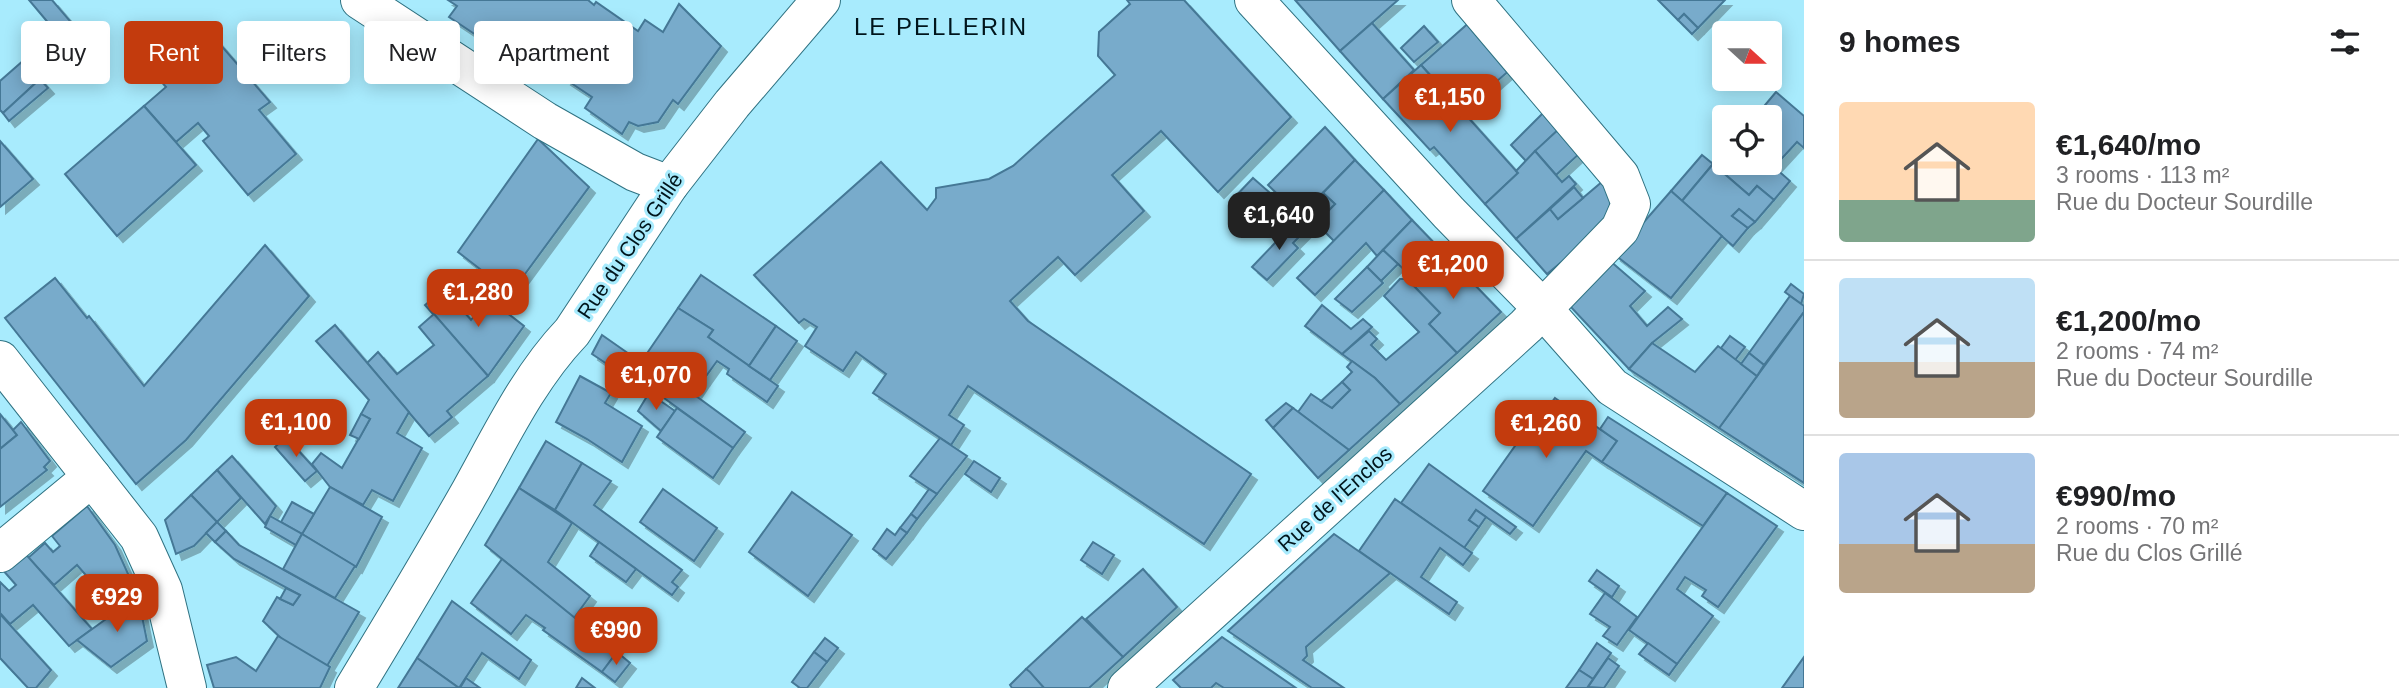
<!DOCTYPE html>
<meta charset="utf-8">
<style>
:root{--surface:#fff;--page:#f2f2f2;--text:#202124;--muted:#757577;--line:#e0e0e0;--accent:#c33b0d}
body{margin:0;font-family:Helvetica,sans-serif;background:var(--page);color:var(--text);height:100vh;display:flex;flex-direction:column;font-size:26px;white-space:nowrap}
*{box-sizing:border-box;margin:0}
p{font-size:23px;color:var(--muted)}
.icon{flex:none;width:38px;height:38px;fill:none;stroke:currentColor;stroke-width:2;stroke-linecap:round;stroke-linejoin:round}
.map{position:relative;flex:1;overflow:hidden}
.panel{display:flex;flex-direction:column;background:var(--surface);width:595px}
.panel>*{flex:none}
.banner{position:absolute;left:21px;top:21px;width:665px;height:63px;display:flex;gap:14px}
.needle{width:46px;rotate:111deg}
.controls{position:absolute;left:1712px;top:21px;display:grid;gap:14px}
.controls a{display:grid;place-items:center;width:70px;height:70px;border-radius:7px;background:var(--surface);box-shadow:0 4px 18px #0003;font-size:35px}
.price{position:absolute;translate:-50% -60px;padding:0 16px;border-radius:14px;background:var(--accent);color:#fff;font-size:23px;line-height:46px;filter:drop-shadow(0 2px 4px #0008)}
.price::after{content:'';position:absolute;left:50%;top:42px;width:21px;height:16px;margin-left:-10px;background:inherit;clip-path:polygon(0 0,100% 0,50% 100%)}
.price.on{background:#222;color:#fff}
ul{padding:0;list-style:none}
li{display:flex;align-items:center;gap:21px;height:175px;padding:0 35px}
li+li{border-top:2px solid var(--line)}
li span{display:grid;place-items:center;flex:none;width:196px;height:140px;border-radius:7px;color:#555}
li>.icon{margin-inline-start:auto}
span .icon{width:84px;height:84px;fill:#fffc;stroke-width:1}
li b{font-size:30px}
h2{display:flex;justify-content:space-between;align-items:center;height:84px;padding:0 35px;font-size:30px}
.tag{padding:0 24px;border-radius:7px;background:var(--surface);box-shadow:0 4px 18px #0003;font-size:24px;line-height:63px}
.tag.on{background:var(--accent);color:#fff}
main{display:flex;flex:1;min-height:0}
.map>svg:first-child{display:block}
.building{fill:#78abcb;stroke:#457896;stroke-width:2;filter:url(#shadow)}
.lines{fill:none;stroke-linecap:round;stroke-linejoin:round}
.minor-casing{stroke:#2f7282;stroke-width:40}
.tertiary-casing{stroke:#2f7282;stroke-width:40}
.secondary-casing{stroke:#2f7282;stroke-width:40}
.minor{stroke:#fff;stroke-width:38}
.tertiary{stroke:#fff;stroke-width:38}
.secondary{stroke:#fff;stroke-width:38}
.labels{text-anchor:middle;stroke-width:6;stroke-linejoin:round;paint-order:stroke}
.street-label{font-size:21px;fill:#00151c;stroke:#a8ebfd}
.quarter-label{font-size:24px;letter-spacing:2px;fill:#00151c;stroke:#a8ebfd}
</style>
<main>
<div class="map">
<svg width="1804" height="688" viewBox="0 0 1804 688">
<defs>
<filter id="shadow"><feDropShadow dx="6" dy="6" stdDeviation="0" flood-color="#0004"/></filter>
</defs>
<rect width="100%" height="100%" fill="#a8ebfd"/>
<g class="building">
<polygon points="29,0 52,0 70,21 56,32"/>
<polygon points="448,0 588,0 594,5 596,2 638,31 645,20 663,32 679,4 721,46 678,104 673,100 658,122 638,126 629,122 622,134 585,108 592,97 565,79 573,68 551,53 536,75 449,17 457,6"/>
<polygon points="1127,0 1184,0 1291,117 1218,192 1161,131 1112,175 1144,211 1075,275 1058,257 1010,301 1028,321 1251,474 1204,544 968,386 949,415 964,425 951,445 873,393 886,374 856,352 843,371 805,346 817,327 804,319 799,323 754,275 881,162 927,210 936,198 936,188 989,179 1013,166 1115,75 1098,56 1099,32 1130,4"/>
<polygon points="1295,0 1398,0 1340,51"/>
<polygon points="1658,0 1725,0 1698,28 1684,14 1678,20"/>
<polygon points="1684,14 1698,28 1692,34 1678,20"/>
<polygon points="1472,20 1512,68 1463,111 1421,65"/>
<polygon points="1372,23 1414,70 1383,99 1340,51"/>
<polygon points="1424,26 1438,42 1414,62 1401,48"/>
<polygon points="206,28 270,102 259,110 296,154 248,195 203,141 209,136 198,123 176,142 144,106 166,87 154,73"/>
<polygon points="24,60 40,79 3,113 0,110 0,81"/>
<polygon points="1421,65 1518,173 1485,204 1434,147 1430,150 1383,99"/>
<polygon points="40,79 48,88 9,121 3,113"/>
<polygon points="1776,92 1804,116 1804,148 1797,142 1774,167 1790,181 1774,200 1757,186 1749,195 1713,164 1724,153 1724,163 1769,163 1769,117 1755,117"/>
<polygon points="144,106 196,165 117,236 65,174"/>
<polygon points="1546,110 1560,128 1526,161 1511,145"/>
<polygon points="1325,127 1355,160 1300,216 1268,185"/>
<polygon points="1560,128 1580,153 1556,175 1535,151"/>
<polygon points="538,139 589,187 511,293 458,252"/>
<polygon points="0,141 33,179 0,207"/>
<polygon points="1535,151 1562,182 1569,176 1576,184 1516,239 1485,204 1518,173 1516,171"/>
<polygon points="1702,155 1713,164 1682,201 1671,191"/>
<polygon points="1355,160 1384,190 1334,241 1316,223 1335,204 1323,193"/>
<polygon points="1713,164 1749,195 1757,186 1774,200 1755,222 1739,209 1732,216 1748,228 1733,246 1682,201"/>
<polygon points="1253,178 1269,192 1246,217 1230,202"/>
<polygon points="1603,181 1610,190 1610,222 1547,274 1516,239 1550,209 1558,219"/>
<polygon points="1574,187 1583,198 1558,219 1550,209"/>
<polygon points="1384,190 1412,220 1377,256 1366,243 1315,295 1297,278"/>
<polygon points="1671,191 1722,236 1671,298 1615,255"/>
<polygon points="1323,193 1335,204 1316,223 1305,213"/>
<polygon points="1739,209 1755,222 1748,228 1732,216"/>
<polygon points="1412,220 1439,248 1411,276 1383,250"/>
<polygon points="1296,221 1306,230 1293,243 1298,248 1267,280 1252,267"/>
<polygon points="265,245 309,296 186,440 136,484 5,318 55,278 87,318 89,316 144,386"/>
<polygon points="1439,248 1501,312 1457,353 1429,324 1440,313 1407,279"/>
<polygon points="1383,250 1398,264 1381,281 1367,267"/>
<polygon points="1609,260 1645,291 1630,306 1647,326 1668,307 1682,319 1652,343 1629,369 1569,305"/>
<polygon points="1367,267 1383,283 1352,312 1335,299"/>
<polygon points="701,275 776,326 749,366 708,337 713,330 678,308"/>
<polygon points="1400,279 1407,279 1440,313 1429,324 1457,353 1400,404 1375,378 1342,354 1369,331 1377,339 1371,345 1386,360 1419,332 1384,296"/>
<polygon points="1791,284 1804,294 1801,304 1785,292"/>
<polygon points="444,289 471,320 488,298 524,326 488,376 425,305"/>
<polygon points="1790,296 1804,306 1804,312 1764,365 1749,353"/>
<polygon points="1322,305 1351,329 1363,319 1372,327 1342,354 1305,326"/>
<polygon points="678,308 713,330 708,337 778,386 767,402 727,374 729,369 717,361 704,379 688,368 677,382 745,432 733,448 664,398 669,391 637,368"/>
<polygon points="1804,312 1804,483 1719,428"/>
<polygon points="434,314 488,376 447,411 452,417 429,436 367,363 378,352 397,374 434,345 419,327"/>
<polygon points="335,325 409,412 397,433 422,448 393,501 372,490 363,505 330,487 312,464 321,453 342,468 370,419 361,414 369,400 316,341"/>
<polygon points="776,326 797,341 770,380 749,366"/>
<polygon points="602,335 632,356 622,374 592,354"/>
<polygon points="1730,336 1745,347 1735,360 1721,348"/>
<polygon points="1652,343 1695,372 1718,346 1757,376 1719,428 1629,369"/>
<polygon points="1749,353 1764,365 1757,376 1741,364"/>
<polygon points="1352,361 1375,378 1400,404 1349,450 1298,412 1311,394 1332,408 1350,390 1342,382 1352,372 1347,367"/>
<polygon points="688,368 704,379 694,394 677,382"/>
<polygon points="580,376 611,393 605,403 642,426 622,462 587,439 556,422"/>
<polygon points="1342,382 1350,390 1332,408 1321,401"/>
<polygon points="649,393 675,411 661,431 638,411"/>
<polygon points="1555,398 1617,441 1602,462 1586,451 1533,526 1483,491 1537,415 1541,417"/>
<polygon points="1286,403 1293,408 1273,428 1266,420"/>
<polygon points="677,408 733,448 713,478 657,437"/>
<polygon points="1293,408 1349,450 1318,478 1273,428"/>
<polygon points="0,414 17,435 0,449"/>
<polygon points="361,414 370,419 359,439 350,435"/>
<polygon points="1608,417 1727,493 1703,526 1602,462 1617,441 1600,429"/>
<polygon points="21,422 50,461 44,467 47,470 0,507 0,449 17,435 13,430"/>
<polygon points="286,437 317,471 305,481 275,447"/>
<polygon points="940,438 967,456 937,494 910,476"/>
<polygon points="546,441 582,463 555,510 519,488"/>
<polygon points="232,456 276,506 265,524 217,470"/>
<polygon points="974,461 1000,478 991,492 965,474"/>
<polygon points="582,463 611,481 594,505 682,570 672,582 678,587 672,595 555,510"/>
<polygon points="1429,464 1516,527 1510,534 1476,510 1469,520 1479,527 1464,548 1401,503"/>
<polygon points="217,470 241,498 217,522 191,495"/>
<polygon points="330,487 382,517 356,567 302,534"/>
<polygon points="519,488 572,523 548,562 590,596 574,618 485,545"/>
<polygon points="663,489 717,528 694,561 640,522"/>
<polygon points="929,489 937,494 917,519 911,514"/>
<polygon points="792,492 852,535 808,596 749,552"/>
<polygon points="1727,493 1777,526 1718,607 1702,596 1706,590 1685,577 1677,589 1713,616 1677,664 1629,630"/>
<polygon points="191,495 217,522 194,546 176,554 165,520"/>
<polygon points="1395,499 1472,553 1463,565 1440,548 1421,577 1457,602 1449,614 1359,551"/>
<polygon points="292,502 314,514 302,534 281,522"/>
<polygon points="87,506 115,545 138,596 117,611 77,565 54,585 28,558 45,543 53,552 60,546 52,536"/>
<polygon points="1476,510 1486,517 1479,527 1469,520"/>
<polygon points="911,514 917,519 907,533 900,528"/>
<polygon points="270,516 302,534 296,545 265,527"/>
<polygon points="217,522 226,531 215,542 206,533"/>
<polygon points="900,528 907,533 886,559 873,549 887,529 895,535"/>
<polygon points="226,531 239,545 359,612 327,666 283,640 263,621 277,597 293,605 300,595 234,559 215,542"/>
<polygon points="302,534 355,566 335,598 283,569"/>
<polygon points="1334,534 1390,573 1306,647 1307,656 1303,660 1344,688 1312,688 1228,631"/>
<polygon points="599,542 636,569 626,582 590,556"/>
<polygon points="1093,542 1114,555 1102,574 1081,560"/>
<polygon points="23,551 92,629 69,646 33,605 10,624 0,613 0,582 9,591 16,585 2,569"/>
<polygon points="502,559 617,652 602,672 543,630 545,628 526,615 511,634 471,603"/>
<polygon points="1143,569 1177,607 1123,657 1086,619"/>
<polygon points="1597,570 1619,586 1612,597 1589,581"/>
<polygon points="286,588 300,595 293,605 280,599"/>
<polygon points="1605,593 1637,617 1617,645 1603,636 1610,627 1590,614"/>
<polygon points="138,596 147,641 111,667 77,640"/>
<polygon points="452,601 531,660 519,679 482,653 459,688 417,658"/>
<polygon points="0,614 51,670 36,688 28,688 0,658"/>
<polygon points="1082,617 1123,657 1089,688 1044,688 1026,669"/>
<polygon points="278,636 330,667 320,688 214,688 207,665 236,657 256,671"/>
<polygon points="1222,637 1296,688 1224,688 1216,683 1211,688 1181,688 1173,680"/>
<polygon points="825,638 838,648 827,662 814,652"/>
<polygon points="1597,643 1611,653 1593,679 1579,670"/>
<polygon points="1648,643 1677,664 1669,675 1639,654"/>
<polygon points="617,652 630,663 615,682 602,672"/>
<polygon points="814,652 827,662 807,688 800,688 792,682"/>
<polygon points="1804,657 1804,688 1782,688"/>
<polygon points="417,658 459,688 398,688"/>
<polygon points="1608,658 1619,666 1604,688 1588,687"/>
<polygon points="1026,669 1030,672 1044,688 1012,688 1010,685"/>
<polygon points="1579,670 1593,679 1587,688 1566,688"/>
<polygon points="466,678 480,688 460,688"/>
<polygon points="582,678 595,688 576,688"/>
</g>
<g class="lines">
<g class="minor-casing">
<g id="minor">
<polyline points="360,0 545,121 635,172 669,185"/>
<polyline points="1254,0 1449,213 1543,309 1612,387 1804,511"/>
<polyline points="0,553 92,477"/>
<polyline points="1127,688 1526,326 1620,229 1631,204 1620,176 1471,0"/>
</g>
</g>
<g class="tertiary-casing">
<polyline id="tertiary" points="0,360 139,537 163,590 187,688"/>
</g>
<g class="secondary-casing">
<path id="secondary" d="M354 688C394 622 433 557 471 490 501 436 529 377 572 332L669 185 732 104 821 0"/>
</g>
<use href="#minor" class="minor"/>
<use href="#tertiary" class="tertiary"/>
<use href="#secondary" class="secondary"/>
</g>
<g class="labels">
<g class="street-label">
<text transform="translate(630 246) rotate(-56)" y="7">Rue du Clos Grillé</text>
<text transform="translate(1335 499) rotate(-42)" y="7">Rue de l'Enclos</text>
</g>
<g class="quarter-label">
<text x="941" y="35">LE PELLERIN</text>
</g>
</g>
</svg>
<div class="controls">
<a><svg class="needle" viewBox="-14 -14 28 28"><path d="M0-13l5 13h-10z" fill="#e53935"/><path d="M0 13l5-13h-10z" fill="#757577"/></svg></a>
<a><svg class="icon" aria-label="locate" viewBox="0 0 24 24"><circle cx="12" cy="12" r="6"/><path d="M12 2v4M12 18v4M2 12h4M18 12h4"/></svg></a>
</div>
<b class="price" style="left:1450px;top:134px">€1,150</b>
<b class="price on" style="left:1279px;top:252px">€1,640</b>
<b class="price" style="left:1453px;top:301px">€1,200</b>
<b class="price" style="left:478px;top:329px">€1,280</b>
<b class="price" style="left:656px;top:412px">€1,070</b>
<b class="price" style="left:296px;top:459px">€1,100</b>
<b class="price" style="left:1546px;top:460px">€1,260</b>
<b class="price" style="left:117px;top:634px">€929</b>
<b class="price" style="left:616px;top:667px">€990</b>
<div class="banner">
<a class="tag">Buy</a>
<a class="tag on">Rent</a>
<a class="tag">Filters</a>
<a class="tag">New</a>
<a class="tag">Apartment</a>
</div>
</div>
<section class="panel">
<h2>9 homes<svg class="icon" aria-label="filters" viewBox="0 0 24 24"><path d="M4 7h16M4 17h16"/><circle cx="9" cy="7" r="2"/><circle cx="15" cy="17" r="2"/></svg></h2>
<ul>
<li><span style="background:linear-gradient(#ffd9b3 70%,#7fa58c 0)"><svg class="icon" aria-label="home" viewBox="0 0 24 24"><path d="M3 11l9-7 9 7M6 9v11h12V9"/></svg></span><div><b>€1,640/mo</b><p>3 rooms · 113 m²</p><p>Rue du Docteur Sourdille</p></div></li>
<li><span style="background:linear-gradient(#bfe0f5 60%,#b9a48a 0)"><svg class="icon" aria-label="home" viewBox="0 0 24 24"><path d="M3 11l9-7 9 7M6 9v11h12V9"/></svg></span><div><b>€1,200/mo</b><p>2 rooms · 74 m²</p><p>Rue du Docteur Sourdille</p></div></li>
<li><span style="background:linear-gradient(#a9c7e8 65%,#b9a48a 0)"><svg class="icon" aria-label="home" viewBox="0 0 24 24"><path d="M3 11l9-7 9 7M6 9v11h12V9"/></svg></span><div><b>€990/mo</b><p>2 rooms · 70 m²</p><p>Rue du Clos Grillé</p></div></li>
</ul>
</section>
</main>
